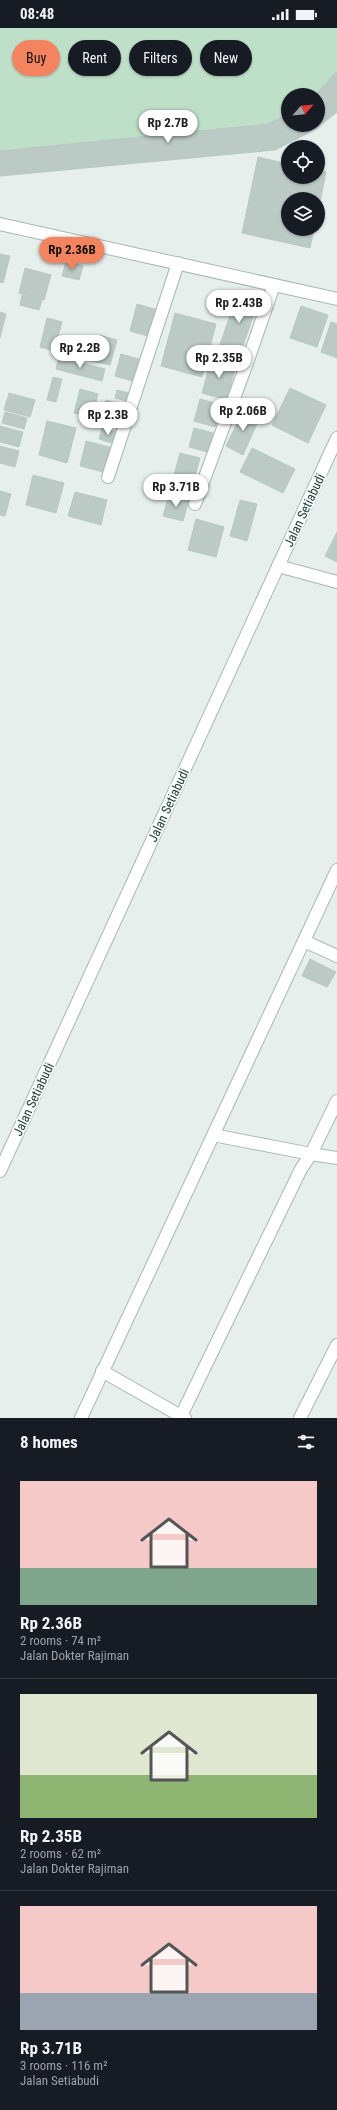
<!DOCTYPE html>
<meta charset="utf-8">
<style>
:root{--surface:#171b24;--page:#20242c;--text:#f1f3f6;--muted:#9ea1a6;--line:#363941;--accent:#f4845f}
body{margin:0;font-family:"Roboto Condensed",sans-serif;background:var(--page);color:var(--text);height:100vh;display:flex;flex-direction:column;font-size:15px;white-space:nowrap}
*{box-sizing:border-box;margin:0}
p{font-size:13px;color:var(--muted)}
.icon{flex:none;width:22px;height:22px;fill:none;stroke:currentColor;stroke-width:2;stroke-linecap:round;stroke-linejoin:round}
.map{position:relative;height:1390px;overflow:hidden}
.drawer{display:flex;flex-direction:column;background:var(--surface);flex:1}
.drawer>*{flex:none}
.guide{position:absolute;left:12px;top:12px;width:313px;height:36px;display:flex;gap:8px}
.needle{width:26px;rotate:63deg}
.tools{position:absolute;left:281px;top:60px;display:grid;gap:8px}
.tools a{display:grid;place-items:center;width:44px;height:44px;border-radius:50%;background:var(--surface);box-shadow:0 1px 3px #0004;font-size:20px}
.price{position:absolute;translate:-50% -34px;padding:0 9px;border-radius:14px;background:#fff;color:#222;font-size:13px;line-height:26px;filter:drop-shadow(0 1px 2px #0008)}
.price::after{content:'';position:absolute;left:50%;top:24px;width:12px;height:9px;margin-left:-6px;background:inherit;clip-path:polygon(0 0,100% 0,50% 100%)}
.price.current{background:var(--accent);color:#111}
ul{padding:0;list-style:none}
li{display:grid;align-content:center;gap:8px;height:212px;padding:0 20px}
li+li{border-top:1px solid var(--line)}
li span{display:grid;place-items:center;height:124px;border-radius:0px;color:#555}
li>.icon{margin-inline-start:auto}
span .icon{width:72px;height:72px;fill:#fffc;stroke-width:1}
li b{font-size:17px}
h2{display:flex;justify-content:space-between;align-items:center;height:48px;padding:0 20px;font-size:17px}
.pill{padding:0 14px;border-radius:18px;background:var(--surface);box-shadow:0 1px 3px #0004;font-size:14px;line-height:36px}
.pill.current{background:var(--accent);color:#111}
.status{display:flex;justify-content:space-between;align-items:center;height:28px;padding:0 20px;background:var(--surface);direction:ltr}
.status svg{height:11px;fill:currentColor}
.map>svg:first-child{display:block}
.grass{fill:#bfe0c8;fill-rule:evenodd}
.building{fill:#bbcac4;stroke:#b8c9c2}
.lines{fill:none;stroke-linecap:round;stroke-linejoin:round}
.minor-casing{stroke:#a8b8b2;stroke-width:14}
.tertiary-casing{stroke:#a8b8b2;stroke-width:14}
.minor{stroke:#fff;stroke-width:12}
.tertiary{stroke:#fff;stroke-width:12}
.labels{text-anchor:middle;stroke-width:3.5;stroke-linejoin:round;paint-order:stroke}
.street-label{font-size:13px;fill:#24423a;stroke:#f7fbf9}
</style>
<div class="status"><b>08:48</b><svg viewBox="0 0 49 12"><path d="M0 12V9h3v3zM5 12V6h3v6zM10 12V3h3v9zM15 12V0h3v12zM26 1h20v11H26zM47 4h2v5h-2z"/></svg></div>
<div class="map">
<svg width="337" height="1390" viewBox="0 0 337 1390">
<rect width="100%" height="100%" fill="#e6efeb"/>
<path class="grass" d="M0 0H337V84L316 101 275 122 0 148ZM288 67H318V97H288Z"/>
<g class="building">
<polygon points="337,43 337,84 316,101 275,122 0,148 0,123 268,96 288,86 288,97 318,97 318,67 315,67"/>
<polygon points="258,129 288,136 288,149 318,149 318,142 326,144 318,184 318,171 288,171 288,201 314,201 310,220 242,205"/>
<polygon points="0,226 10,228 3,255 0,254"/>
<polygon points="66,233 83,238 79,252 62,248"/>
<polygon points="25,240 51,247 44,272 19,265"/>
<polygon points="238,265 259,272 240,326 219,319"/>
<polygon points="22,267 42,272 39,282 20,277"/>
<polygon points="137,276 158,282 151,309 130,303"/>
<polygon points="301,278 328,287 317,319 290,310"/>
<polygon points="0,284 6,286 0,310"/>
<polygon points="175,285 216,296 202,349 161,338"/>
<polygon points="47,290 62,294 54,323 40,319"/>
<polygon points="331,294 337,296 337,330 321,324"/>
<polygon points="99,307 117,312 110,337 92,333"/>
<polygon points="121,326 142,332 136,354 115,348"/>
<polygon points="59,329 105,341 102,353 56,341"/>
<polygon points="211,331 236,337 227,372 202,365"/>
<polygon points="53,349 62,351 56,374 47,372"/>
<polygon points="290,360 326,377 308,415 272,397"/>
<polygon points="80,361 98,366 92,390 74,385"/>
<polygon points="117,362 129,365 127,373 115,370"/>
<polygon points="9,365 35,372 30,389 4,382"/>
<polygon points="200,371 221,377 215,399 194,393"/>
<polygon points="106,372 126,377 120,398 100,393"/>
<polygon points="244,381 260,389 243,427 226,418"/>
<polygon points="5,384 27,390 24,401 2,395"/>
<polygon points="47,393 76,400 67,435 39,427"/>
<polygon points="0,398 23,404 19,419 0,414"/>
<polygon points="102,400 117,404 114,416 99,411"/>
<polygon points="194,400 213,405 207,424 189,419"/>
<polygon points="86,413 113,420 107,445 80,438"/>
<polygon points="0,418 19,423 15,439 0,435"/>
<polygon points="252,420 295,441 283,465 240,444"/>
<polygon points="180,425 200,430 189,471 169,466"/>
<polygon points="33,447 64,455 56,485 26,477"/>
<polygon points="0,463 11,466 5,488 0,487"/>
<polygon points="75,464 107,472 101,497 68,488"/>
<polygon points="169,467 189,472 183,493 163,488"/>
<polygon points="240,472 257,476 247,513 230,508"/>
<polygon points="196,491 224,499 216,529 188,522"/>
<polygon points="337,504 337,534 325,528"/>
<polygon points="310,931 336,944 327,959 302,948"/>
</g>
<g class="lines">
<g class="minor-casing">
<g id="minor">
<polyline points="108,449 178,235"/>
<polyline points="195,476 247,335 274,257"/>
<polyline points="278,538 337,554"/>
<polyline points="304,913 337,928"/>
<polyline points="213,1107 311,1126 337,1073"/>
<polyline points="0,1143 337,410"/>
<polyline points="102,1343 181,1388 180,1390"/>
<polyline points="81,1390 337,842"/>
<polyline points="185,1390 181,1388 301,1141 311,1126 337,1130"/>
<polyline points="300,1390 337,1317"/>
</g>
</g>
<g class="tertiary-casing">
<polyline id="tertiary" points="0,196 337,271"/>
</g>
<use href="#minor" class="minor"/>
<use href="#tertiary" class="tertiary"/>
</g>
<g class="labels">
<g class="street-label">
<text transform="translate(304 482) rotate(-65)" y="5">Jalan Setiabudi</text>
<text transform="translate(168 777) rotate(-65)" y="5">Jalan Setiabudi</text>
<text transform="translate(33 1071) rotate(-65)" y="5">Jalan Setiabudi</text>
</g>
</g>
</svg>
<div class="tools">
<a><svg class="needle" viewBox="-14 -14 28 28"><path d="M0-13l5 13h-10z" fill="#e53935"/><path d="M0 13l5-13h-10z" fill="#9ea1a6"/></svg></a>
<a><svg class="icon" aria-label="locate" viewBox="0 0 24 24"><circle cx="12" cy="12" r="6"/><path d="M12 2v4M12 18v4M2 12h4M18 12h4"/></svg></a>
<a><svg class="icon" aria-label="layers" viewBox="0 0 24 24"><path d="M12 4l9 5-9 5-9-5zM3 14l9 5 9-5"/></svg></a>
</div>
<b class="price" style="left:168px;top:116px">Rp 2.7B</b>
<b class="price current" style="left:72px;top:243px">Rp 2.36B</b>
<b class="price" style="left:239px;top:296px">Rp 2.43B</b>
<b class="price" style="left:80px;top:341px">Rp 2.2B</b>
<b class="price" style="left:219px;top:351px">Rp 2.35B</b>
<b class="price" style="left:243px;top:404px">Rp 2.06B</b>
<b class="price" style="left:108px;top:408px">Rp 2.3B</b>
<b class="price" style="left:176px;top:480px">Rp 3.71B</b>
<div class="guide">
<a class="pill current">Buy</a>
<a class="pill">Rent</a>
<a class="pill">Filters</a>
<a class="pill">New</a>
</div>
</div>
<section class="drawer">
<h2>8 homes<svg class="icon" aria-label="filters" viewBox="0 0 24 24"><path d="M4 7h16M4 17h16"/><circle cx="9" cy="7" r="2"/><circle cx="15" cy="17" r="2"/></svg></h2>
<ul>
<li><span style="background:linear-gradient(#f6c9c9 70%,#7fa58c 0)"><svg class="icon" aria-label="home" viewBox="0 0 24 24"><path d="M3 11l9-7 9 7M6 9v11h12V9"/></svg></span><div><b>Rp 2.36B</b><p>2 rooms · 74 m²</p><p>Jalan Dokter Rajiman</p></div></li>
<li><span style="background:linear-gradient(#dfe7d0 65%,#8fb573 0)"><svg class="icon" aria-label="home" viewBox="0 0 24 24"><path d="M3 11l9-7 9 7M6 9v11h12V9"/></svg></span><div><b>Rp 2.35B</b><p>2 rooms · 62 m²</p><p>Jalan Dokter Rajiman</p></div></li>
<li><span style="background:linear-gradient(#f6c9c9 70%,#9aa5b1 0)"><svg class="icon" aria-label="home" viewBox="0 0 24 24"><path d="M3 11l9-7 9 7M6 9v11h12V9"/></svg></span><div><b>Rp 3.71B</b><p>3 rooms · 116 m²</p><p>Jalan Setiabudi</p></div></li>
</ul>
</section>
